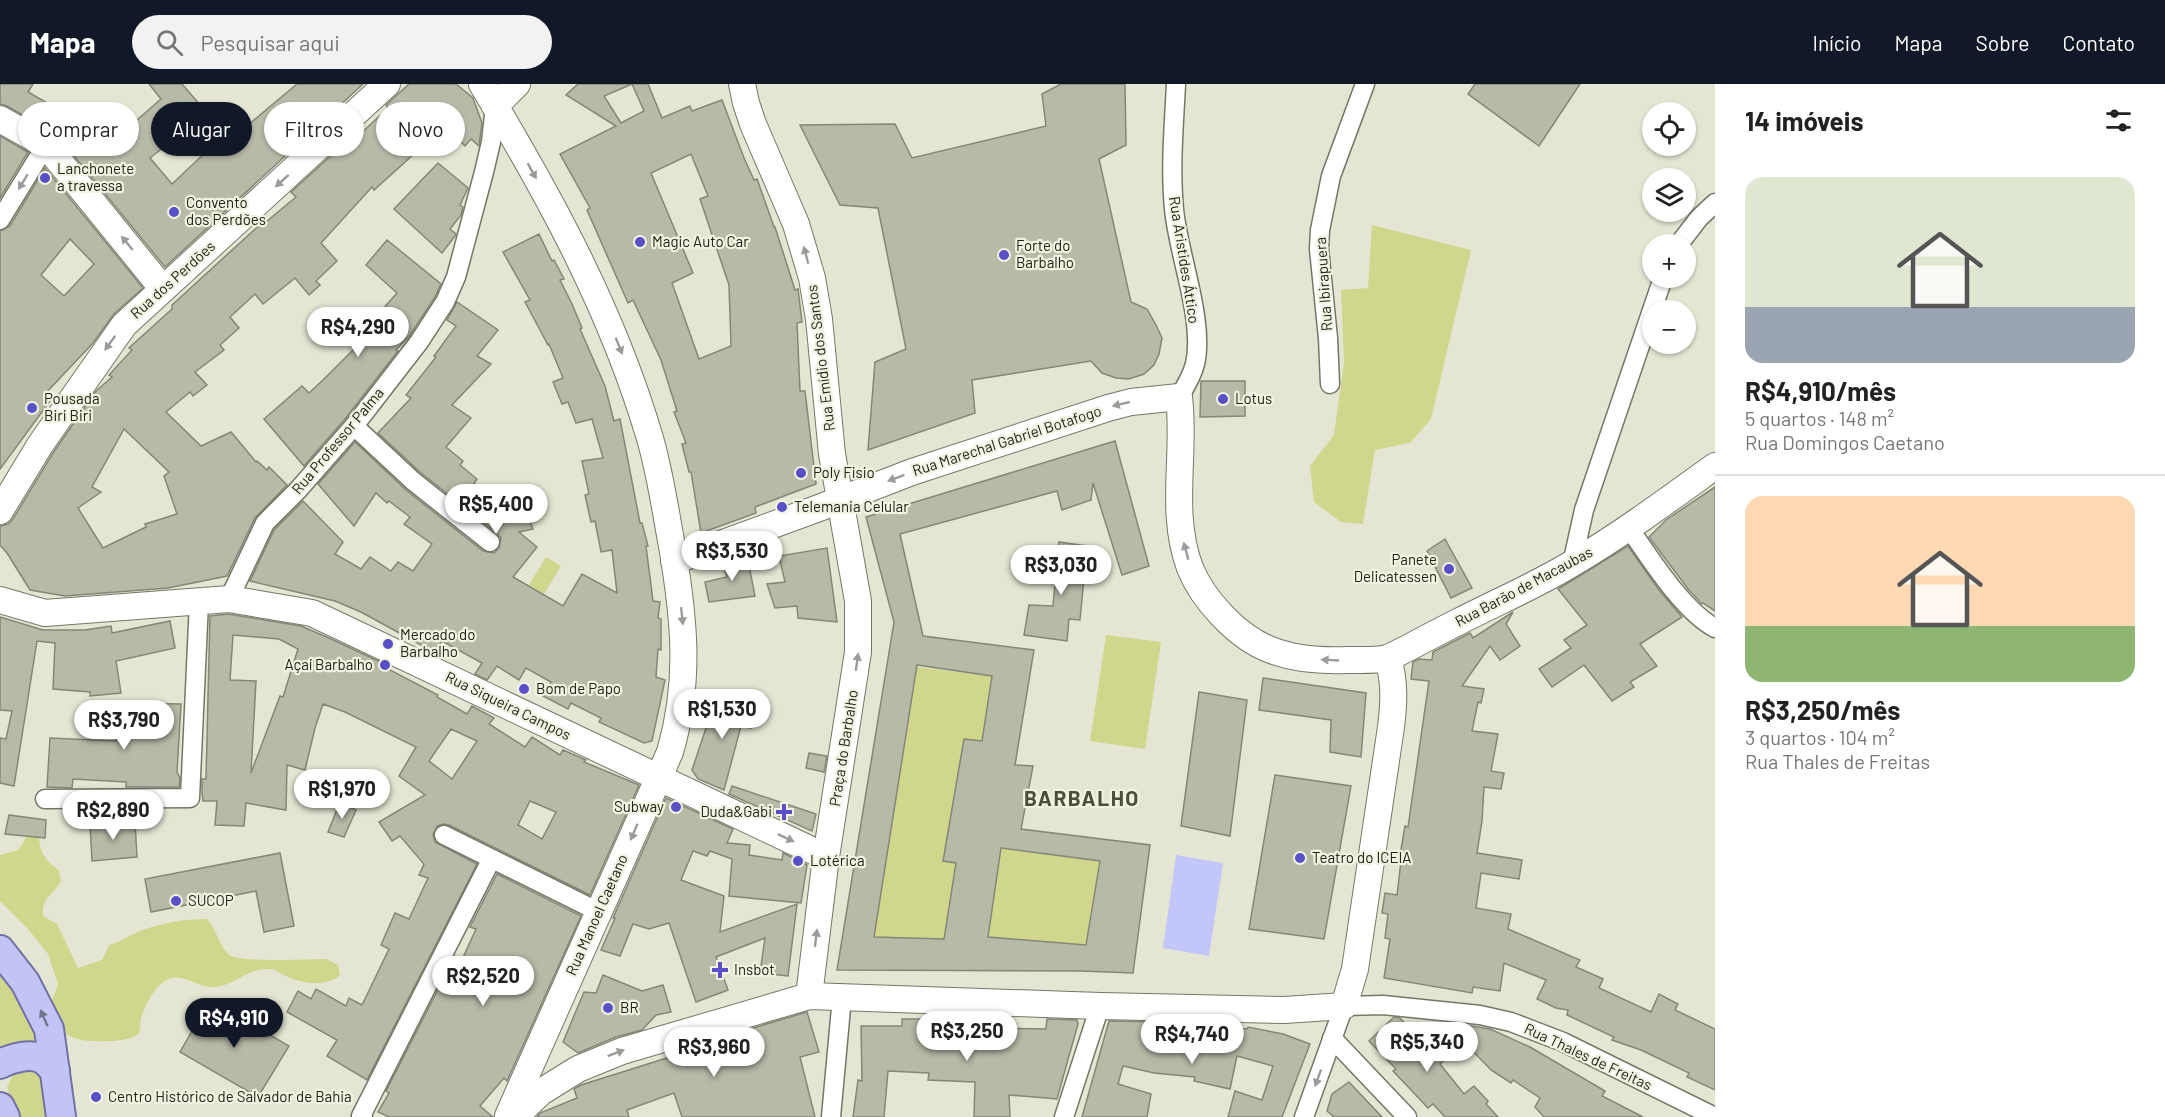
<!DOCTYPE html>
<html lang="pt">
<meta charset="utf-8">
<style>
:root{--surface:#fff;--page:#f2f2f2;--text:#222;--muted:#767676;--line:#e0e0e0;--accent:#111827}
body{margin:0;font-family:Barlow,sans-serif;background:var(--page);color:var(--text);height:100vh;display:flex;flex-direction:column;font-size:22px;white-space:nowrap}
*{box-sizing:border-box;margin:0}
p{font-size:20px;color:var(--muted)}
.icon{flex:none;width:33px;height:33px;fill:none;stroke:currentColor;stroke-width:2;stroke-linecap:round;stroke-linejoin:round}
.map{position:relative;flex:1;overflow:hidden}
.details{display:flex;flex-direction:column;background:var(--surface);width:450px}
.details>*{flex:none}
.hud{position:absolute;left:18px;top:18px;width:570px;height:54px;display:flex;gap:12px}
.controls{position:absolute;left:1642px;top:18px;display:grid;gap:12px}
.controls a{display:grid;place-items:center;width:54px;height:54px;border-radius:50%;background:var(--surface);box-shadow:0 2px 4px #0004;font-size:30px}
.price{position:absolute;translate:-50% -51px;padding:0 14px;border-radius:21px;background:#fff;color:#222;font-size:20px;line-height:39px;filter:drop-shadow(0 2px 3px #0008)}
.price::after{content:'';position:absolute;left:50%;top:36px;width:18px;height:14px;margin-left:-9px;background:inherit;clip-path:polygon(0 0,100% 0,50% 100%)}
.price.selected{background:var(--accent);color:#fff}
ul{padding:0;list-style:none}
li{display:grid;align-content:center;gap:12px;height:318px;padding:0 30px}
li+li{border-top:2px solid var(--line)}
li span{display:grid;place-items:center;height:186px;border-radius:18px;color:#555}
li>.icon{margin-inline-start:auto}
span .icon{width:108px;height:108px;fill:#fffc;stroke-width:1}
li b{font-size:26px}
h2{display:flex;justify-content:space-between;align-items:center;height:72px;padding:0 30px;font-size:26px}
.pill{padding:0 21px;border-radius:27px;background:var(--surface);box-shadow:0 2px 4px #0004;font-size:21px;line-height:54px}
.pill.selected{background:var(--accent);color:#fff}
header{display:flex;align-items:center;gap:36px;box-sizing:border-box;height:84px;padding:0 30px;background:var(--accent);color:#fff}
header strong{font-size:28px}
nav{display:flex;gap:33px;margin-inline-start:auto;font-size:21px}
.search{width:420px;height:54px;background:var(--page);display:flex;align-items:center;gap:15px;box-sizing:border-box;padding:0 21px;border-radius:33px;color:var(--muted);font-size:22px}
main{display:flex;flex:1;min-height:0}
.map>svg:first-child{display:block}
.green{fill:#d0d78d}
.water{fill:#c3c6f9}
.building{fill:#b8baa8;stroke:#858776;stroke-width:1.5;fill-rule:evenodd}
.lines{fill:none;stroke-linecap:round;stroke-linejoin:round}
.street-casing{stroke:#757766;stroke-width:21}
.secondary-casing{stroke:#757766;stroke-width:28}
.primary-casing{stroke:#7072a5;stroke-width:32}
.street{stroke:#fff;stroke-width:18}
.secondary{stroke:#fff;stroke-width:26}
.primary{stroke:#c3c4f6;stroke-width:28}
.oneway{fill:#9b9c98}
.oneway2{fill:#727388}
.poi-dot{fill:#594fc7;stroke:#f1f3e0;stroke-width:2}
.labels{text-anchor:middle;stroke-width:4.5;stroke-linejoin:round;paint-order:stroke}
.poi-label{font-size:15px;fill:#21221b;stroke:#f1f3e0;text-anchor:start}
.street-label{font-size:15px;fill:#21221b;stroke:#f1f3e0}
.district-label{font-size:21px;font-weight:bold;letter-spacing:1.5px;fill:#4b4d3d;stroke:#f1f3e0}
</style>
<header>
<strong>Mapa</strong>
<div class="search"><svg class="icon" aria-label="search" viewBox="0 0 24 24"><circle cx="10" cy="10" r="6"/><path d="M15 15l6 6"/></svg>Pesquisar aqui</div>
<nav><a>Início</a><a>Mapa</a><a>Sobre</a><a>Contato</a></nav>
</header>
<main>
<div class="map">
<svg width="1715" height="1033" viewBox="0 0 1715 1033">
<rect width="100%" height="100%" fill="#e4e6d3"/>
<g class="green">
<polygon points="1372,141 1471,166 1431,335 1410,359 1375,366 1363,440 1341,438 1314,418 1310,382 1334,351 1344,278 1341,206 1368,204"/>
<polygon points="546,473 561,482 544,510 529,501"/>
<polygon points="1106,551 1161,558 1145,665 1090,657"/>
<polygon points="916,583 992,592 982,657 964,656 943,776 956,779 944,855 874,853"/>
<polygon points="1021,745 1104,756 1086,861 988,853 1001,764 1022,767"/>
<path d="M27 748 39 749C39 767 44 776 59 786L61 797C53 812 42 812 43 832L57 840 78 884 102 876 109 861C121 858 129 851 140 847 161 839 184 835 207 835 217 846 219 862 229 871 240 879 310 875 327 875L338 881 340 891C326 903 305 900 288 893 280 890 277 885 268 885 245 885 233 903 212 903 198 903 187 892 173 894 157 896 145 921 141 935 140 939 141 945 139 949 132 959 94 958 82 956 75 955 68 951 61 948L51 919 58 900 48 870 28 845 0 817V771L18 766 24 758Z"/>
<polygon points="0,885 29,931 41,965 0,969"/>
<polygon points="33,985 47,992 48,1033 16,1033 7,1003 13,991"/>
</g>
<polygon class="water" points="1176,771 1223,779 1209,872 1163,864"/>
<g class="building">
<polygon points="0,0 33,0 28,8 73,34 76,31 105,64 161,15 149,0 182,0 207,29 150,74 172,100 225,50 230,56 297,0 363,0 165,183 57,51 7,22 0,20"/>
<path d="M409 0H456L473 14 482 39 479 62 471 55 465 62 445 42 374 106 372 103 321 159 337 177 316 197 320 201 309 211 295 194 263 220 255 210 230 233 239 244 220 261 224 266 195 288 207 301 193 312 190 308 166 328 201 362 231 348 256 378 257 377 267 386 269 383 287 401 255 434 227 492 168 504 65 512 30 506 7 469 0 461V442L8 440 13 435 53 369 96 307 112 293 109 291 132 266 129 264 172 225V221L266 135 267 137 296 113 291 108 344 60 354 52 356 54 388 24 386 21ZM124 345 169 388 164 392 177 430 145 440 146 443 103 464 78 424 101 408 92 403Z"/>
<path d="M578 0H648L662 34 690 22 692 27 722 16 744 74 754 96 757 95 774 143H775L795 206 798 205 802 238 797 239 800 307H805L816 400 755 423 756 429 701 449 691 388H689L682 360 686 359 674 328 677 327 661 276 633 216 628 219 587 126 590 124 560 70 616 42 566 11ZM632 0 644 27 621 39 604 12ZM691 70 708 112 700 115 729 201 731 262 699 275 672 199 693 189 651 89Z"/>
<polygon points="1061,0 1125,0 1126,61 1099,75 1131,218 1147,225 1156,241 1162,254 1159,270 1154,281 1144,290 1129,295 1116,294 1102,289 1091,277 972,296 975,329 868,366 875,278 906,265 878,124 840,121 800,41 895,40 912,74 1046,42 1042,10"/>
<polygon points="1475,0 1580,0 1539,62 1468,10"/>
<polygon points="0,52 28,68 0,114"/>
<polygon points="438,79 468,104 460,121 463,123 461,131 450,145 456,150 455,152 442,169 394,125"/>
<path d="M45 84 143 204 114 230 93 259 44 311 50 317 0 385V147L10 142ZM70 155 94 180 64 212 41 191Z"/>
<polygon points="539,150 552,177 554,176 564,195 560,196 572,220 582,244 580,245 605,302 614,337 620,335 640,439 642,439 648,462 646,462 653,517 660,518 658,534 661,535 661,566 658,565 656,593 665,596 652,657 644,659 599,638 601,634 571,619 568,625 543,612 551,598 526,584 519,596 497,582 487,596 475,590 482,579 442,557 434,568 361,528 335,517 250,497 274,446 303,417 343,458 335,470 361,485 370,473 391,487 398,478 413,487 432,460 404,440 410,433 389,417 387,419 376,409 354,442 318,400 355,358 406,406 483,467 494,469 499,464 501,454 497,449 420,388 378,349 411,314 406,311 436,273 434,272 456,242 447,236 457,218 498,246 477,272 491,280 452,321 471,334 446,363 463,377 460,381 477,395 474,399 512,427 522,417 533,445 519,448 537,463 513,493 563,522 582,490 617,509 612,466 601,468 595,437 591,438 585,411 589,410 582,377 603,374 592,335 576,339 568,318 562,320 553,298 563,294 549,260 548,261 525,218 530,216 503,168"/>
<polygon points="387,156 441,200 435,213 410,251 396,266 398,267 345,335 304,382 264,335 302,302 309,309 323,296 355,264 351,261 397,209 366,181"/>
<polygon points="1201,297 1245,297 1245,332 1200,333"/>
<path d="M1115 357 1149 482 1122 491 1093 399 1091 416 1062 426 1057 407 900 450 923 552 1034 566 1015 681 1033 682 1021 745 1150 761 1133 889 1081 887 837 886 894 538 866 433ZM917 581 992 592 982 657 964 655 943 777 956 779 944 855 874 853ZM1001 764 1100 777 1086 861 988 853Z"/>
<polygon points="1715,403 1715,527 1703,519 1702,520 1688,505 1649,453 1666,436"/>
<polygon points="1445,455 1472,504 1451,514 1427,467"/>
<polygon points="1059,458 1087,462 1080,536 1069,535 1067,557 1024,551 1029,521 1053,522"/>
<polygon points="1628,462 1659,506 1682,533 1640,560 1657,582 1630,598 1634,603 1612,617 1584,581 1552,603 1539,585 1571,564 1564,556 1587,541 1558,505"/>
<polygon points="827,464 837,538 798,534 797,522 775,524 767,500 785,498 779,472"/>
<polygon points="747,471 755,512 709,518 705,498 727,493 722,478"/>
<polygon points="1513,528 1506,540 1520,562 1500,576 1490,562 1462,602 1484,605 1481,619 1478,618 1472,647 1498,650 1491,687 1504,689 1501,705 1484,703 1482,737 1477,769 1522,776 1519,795 1481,789 1476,824 1511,830 1508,845 1580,876 1576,883 1603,895 1599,904 1651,928 1659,910 1678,920 1675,926 1715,945 1715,1006 1687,993 1689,989 1641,966 1612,956 1614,953 1567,931 1568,926 1556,924 1537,915 1546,896 1504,879 1500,907 1473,903 1472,909 1384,894 1390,855 1385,854 1388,830 1382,829 1385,809 1397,811 1401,777 1399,777 1405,742 1408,743 1429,597 1411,595 1413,578 1419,575 1432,576 1433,568 1470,549 1473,554"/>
<path d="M228 530 301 542 329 554 389 582 388 585 438 611 437 613 467 630 472 622 494 634 489 640 525 663 532 653 560 671 563 666 586 676 584 678 639 701 590 811 449 741 443 740 437 742 433 751 435 758 477 780 367 996 327 972 337 956 287 928 298 907 311 915 316 905 346 922 349 914 362 921 389 865 381 861 395 829 409 835 428 794 419 791 424 780 400 752 392 757 379 738 425 711 399 692 416 663 345 628 323 620 315 644 305 686 287 681 286 726 246 719 244 742 215 741 217 717H203L202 709V695H206L210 532ZM233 551 279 555 298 565 283 613 280 612 251 689 256 597 230 596ZM451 645 477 657 452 695 429 677ZM530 717 556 728 542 755 518 741Z"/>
<polygon points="0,533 43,546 85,546 111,542 112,549 170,537 175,564 116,577 121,609 90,612 90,608 53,605 55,559 37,557 14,702 0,699 0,654 6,655 12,627 0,626"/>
<polygon points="1263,594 1366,609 1361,673 1330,668 1331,636 1259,626"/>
<polygon points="1199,608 1247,616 1230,752 1181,742"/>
<polygon points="737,613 756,617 751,644 741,642 724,706 698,695 692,686 709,635 713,614 735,618"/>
<polygon points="118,619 181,620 177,688 180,694 179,703 126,703 126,698 73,695 72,704 47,703 50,654 116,657"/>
<polygon points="809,669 827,672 824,688 806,684"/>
<polygon points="1275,691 1351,702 1324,855 1249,845"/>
<polygon points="732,702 816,730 812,747 729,710"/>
<polygon points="666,714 733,745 727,759 750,761 749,771 782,776 783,769 807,781 801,819 729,812 732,775 710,767 707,772 693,767 681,796 724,812 720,848 797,820 788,892 760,889 765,854 716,873 728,906 696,918 669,839 649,845 633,840 620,872 601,866 615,834 613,834"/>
<polygon points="340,718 356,726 344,753 328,748"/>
<polygon points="9,731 46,736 45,754 5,750"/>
<polygon points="135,737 137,773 92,777 90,740"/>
<polygon points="280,769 294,842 264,848 256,807 151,828 145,795"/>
<polygon points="497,790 581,832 507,997 504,994 480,1022 493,1033 389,1033 378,1028 389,1009 386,1007 448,886 456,889 476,845 470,843"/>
<polygon points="603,891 642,907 663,901 671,928 656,931 642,946 616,953 578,969 563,958 584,908 596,909"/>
<polygon points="210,916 289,962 258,1013 180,968"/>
<polygon points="807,928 819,968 800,973 815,1033 682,1033 674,1009 627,1026 629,1033 537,1033 540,1029 577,1014 574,1005 581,1001 708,961 706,958"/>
<polygon points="1394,933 1400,934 1424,960 1430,956 1447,974 1440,980 1464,1010 1474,1002 1488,1017 1486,1020 1498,1033 1445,1033 1433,1020 1428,1024 1393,987 1396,985 1369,957"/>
<polygon points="902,935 925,935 924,942 962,944 962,941 987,941 987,944 1046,945 1047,935 1077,936 1078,940 1057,1015 1009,1011 1010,1033 974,1033 975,998 928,996 929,989 888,987 884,1033 853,1033 858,996 862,997 861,942 902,942"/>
<polygon points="1109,937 1165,938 1202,943 1202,940 1247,945 1248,943 1283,950 1310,960 1282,1033 1228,1033 1235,1007 1262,1016 1273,982 1237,972 1230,1005 1194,997 1195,993 1154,989 1123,982 1118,1000 1151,1010 1147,1033 1082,1033"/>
<polygon points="1460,940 1490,945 1530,963 1605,1007 1602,1012 1643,1033 1544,1033 1535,1023 1540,1014 1513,996 1511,999 1491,986 1464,958 1456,965 1440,955"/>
<polygon points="1349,998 1382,1033 1334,1033 1327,1027 1332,1010"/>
</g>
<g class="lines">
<g class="street-casing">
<g id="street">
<path d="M1176 0C1174 41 1170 83 1174 125 1178 170 1205 237 1195 280 1192 292 1186 302 1179 313"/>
<polyline points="0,136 46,61"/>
<polyline points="1679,160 1699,134 1715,119"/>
<polyline points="1330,300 1328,254 1319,165 1320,146 1331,92 1365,0"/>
<polyline points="354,342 413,397 490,458"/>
<path d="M1629 444C1650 474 1683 527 1715 544"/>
<polyline points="1572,480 1584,426 1663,194"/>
<polyline points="229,515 265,439 298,406 354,342 419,258 445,218 456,193 484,88 491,58 495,22"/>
<polyline points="45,715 190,714 199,518"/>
<polyline points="444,751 599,828"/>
<polyline points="1332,954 1407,1033"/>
<polyline points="363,1033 361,1032 491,776"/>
<polyline points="831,1033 842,913"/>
<polyline points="1064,1033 1100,922"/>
<polyline points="1304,1033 1344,922 1383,921 1480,931 1511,938 1563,958 1715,1033"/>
</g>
</g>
<g class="secondary-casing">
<g id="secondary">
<path d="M482 0C550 113 611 224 649 351 660 387 665 425 672 462 684 534 691 596 670 668L508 1032"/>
<polyline points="742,0 746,19 753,40 796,140 812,194 819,235 832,370 858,517 858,568 826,773 809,912"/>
<polyline points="495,22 517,0"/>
<polyline points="0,35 46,61 163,205"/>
<polyline points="0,427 40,361 124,241 387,0"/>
<path d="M674 477 819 424 912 388 1108 324 1131 318 1179 313C1186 370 1169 428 1190 484 1203 516 1238 554 1271 566 1294 575 1321 577 1347 576 1359 576 1375 577 1387 574 1394 572 1401 567 1408 564 1425 555 1442 546 1460 537 1497 518 1537 501 1573 479 1622 450 1668 416 1715 382"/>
<polyline points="0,516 45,529 229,515 312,529 826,773"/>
<path d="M515 1033 541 1008 578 985 622 967 809 912 1100 922 1284 926 1344 922 1355 885 1391 643C1394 619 1395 598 1388 574"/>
</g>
</g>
<g class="primary-casing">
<g id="primary">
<polyline points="0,866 25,898 49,945 61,1033"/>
<path d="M0 980C12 974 32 968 44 976 48 979 51 983 55 987"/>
<polyline points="0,1023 5,1033"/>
</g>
</g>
<use href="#street" class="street"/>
<use href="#secondary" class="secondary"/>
<use href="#primary" class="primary"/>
</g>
<defs><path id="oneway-solid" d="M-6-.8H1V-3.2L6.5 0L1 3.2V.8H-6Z" transform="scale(1.5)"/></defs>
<g class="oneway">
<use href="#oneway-solid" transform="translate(532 87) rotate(61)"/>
<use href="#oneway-solid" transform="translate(282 97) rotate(138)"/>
<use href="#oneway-solid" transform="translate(23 98) rotate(121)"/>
<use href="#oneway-solid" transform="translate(127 159) rotate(-129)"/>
<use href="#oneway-solid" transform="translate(806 171) rotate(-105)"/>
<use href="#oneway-solid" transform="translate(110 259) rotate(126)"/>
<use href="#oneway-solid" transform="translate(619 262) rotate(68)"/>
<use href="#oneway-solid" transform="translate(1121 320) rotate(167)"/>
<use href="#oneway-solid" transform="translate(896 394) rotate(159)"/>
<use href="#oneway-solid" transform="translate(1186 467) rotate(-105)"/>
<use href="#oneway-solid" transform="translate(682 532) rotate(84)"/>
<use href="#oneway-solid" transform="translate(1330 576) rotate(-177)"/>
<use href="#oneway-solid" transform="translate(857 578) rotate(-82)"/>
<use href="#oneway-solid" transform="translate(634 748) rotate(113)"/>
<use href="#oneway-solid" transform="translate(786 754) rotate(25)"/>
<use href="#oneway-solid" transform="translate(816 854) rotate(-83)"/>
<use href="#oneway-solid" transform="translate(616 969) rotate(-21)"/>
<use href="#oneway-solid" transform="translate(1318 994) rotate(110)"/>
</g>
<use class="oneway2" href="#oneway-solid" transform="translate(44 934) rotate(-114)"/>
<g class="poi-dot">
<circle cx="45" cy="94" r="6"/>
<circle cx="174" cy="128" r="6"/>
<circle cx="640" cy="158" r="6"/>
<circle cx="1004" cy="171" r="6"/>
<circle cx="1223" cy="315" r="6"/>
<circle cx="32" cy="324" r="6"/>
<circle cx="801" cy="389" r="6"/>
<circle cx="782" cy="423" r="6"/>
<circle cx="1449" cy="485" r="6"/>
<circle cx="388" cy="560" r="6"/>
<circle cx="385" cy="581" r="6"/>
<circle cx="524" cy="605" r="6"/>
<circle cx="676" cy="723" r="6"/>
<path d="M781 719h6v6h6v6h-6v6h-6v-6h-6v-6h6z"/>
<circle cx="1300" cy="774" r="6"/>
<circle cx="798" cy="777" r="6"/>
<circle cx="176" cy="817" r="6"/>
<path d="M717 877h6v6h6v6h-6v6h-6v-6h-6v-6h6z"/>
<circle cx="608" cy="924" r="6"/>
<circle cx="96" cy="1013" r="6"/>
</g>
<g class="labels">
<g class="poi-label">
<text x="57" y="90">Lanchonete<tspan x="57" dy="17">a travessa</tspan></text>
<text x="186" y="124">Convento<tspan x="186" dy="17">dos Perdões</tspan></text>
<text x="652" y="163">Magic Auto Car</text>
<text x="1016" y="167">Forte do<tspan x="1016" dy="17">Barbalho</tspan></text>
<text x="44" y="320">Pousada<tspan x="44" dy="17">Biri Biri</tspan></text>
<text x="1235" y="320">Lotus</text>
<text x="813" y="394">Poly Fisio</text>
<text x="794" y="428">Telemania Celular</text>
<text x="1437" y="481" text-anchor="end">Panete<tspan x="1437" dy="17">Delicatessen</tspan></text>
<text x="400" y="556">Mercado do<tspan x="400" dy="17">Barbalho</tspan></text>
<text x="373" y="586" text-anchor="end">Açaí Barbalho</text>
<text x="536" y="610">Bom de Papo</text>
<text x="664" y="728" text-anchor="end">Subway</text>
<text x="772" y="733" text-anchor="end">Duda&amp;Gabi</text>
<text x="1312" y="779">Teatro do ICEIA</text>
<text x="810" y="782">Lotérica</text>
<text x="188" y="822">SUCOP</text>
<text x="734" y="891">Insbot</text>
<text x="620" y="929">BR</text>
<text x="108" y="1018">Centro Histórico de Salvador de Bahia</text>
</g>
<g class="street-label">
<text transform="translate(1184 176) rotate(81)" y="5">Rua Aristides Áttico</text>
<text transform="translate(173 196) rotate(-42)" y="5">Rua dos Perdões</text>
<text transform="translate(1324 200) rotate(-94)" y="5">Rua Ibirapuera</text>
<text transform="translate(821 274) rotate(-97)" y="5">Rua Emídio dos Santos</text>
<text transform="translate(338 357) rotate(-50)" y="5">Rua Professor Palma</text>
<text transform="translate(1007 357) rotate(-18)" y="5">Rua Marechal Gabriel Botafogo</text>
<text transform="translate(1524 503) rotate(-28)" y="5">Rua Barão de Macaubas</text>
<text transform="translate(508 622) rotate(26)" y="5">Rua Siqueira Campos</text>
<text transform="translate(844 664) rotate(-81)" y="5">Praça do Barbalho</text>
<text transform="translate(597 831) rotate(-66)" y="5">Rua Manoel Caetano</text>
<text transform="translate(1588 973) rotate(25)" y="5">Rua Thales de Freitas</text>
</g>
<g class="district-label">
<text x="1082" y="722">BARBALHO</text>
</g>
</g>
</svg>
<div class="controls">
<a><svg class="icon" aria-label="locate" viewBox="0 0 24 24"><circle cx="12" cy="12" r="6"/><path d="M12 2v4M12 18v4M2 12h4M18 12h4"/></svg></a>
<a><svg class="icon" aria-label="layers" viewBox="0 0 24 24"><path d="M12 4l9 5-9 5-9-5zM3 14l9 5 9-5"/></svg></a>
<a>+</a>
<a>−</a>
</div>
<b class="price" style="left:358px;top:274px">R$4,290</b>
<b class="price" style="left:496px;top:451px">R$5,400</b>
<b class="price" style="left:732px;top:498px">R$3,530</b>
<b class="price" style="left:1061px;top:512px">R$3,030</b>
<b class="price" style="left:722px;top:656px">R$1,530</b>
<b class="price" style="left:124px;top:667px">R$3,790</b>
<b class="price" style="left:342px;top:736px">R$1,970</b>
<b class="price" style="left:113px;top:757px">R$2,890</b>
<b class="price" style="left:483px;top:923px">R$2,520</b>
<b class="price selected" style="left:234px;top:965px">R$4,910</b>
<b class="price" style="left:967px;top:978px">R$3,250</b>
<b class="price" style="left:1192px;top:981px">R$4,740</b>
<b class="price" style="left:1427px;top:989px">R$5,340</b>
<b class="price" style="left:714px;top:994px">R$3,960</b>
<div class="hud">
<a class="pill">Comprar</a>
<a class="pill selected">Alugar</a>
<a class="pill">Filtros</a>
<a class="pill">Novo</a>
</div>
</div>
<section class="details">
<h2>14 imóveis<svg class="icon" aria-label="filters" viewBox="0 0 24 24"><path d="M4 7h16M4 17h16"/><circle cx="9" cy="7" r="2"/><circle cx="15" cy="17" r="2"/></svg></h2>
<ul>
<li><span style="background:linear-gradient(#dfe7d0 70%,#9aa5b1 0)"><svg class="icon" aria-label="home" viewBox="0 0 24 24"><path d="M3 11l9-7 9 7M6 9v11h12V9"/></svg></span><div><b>R$4,910/mês</b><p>5 quartos · 148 m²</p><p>Rua Domingos Caetano</p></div></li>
<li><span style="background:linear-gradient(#ffd9b3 70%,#8fb573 0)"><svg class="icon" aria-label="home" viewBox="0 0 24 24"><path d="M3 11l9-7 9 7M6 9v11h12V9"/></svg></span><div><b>R$3,250/mês</b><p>3 quartos · 104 m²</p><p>Rua Thales de Freitas</p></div></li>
</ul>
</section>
</main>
